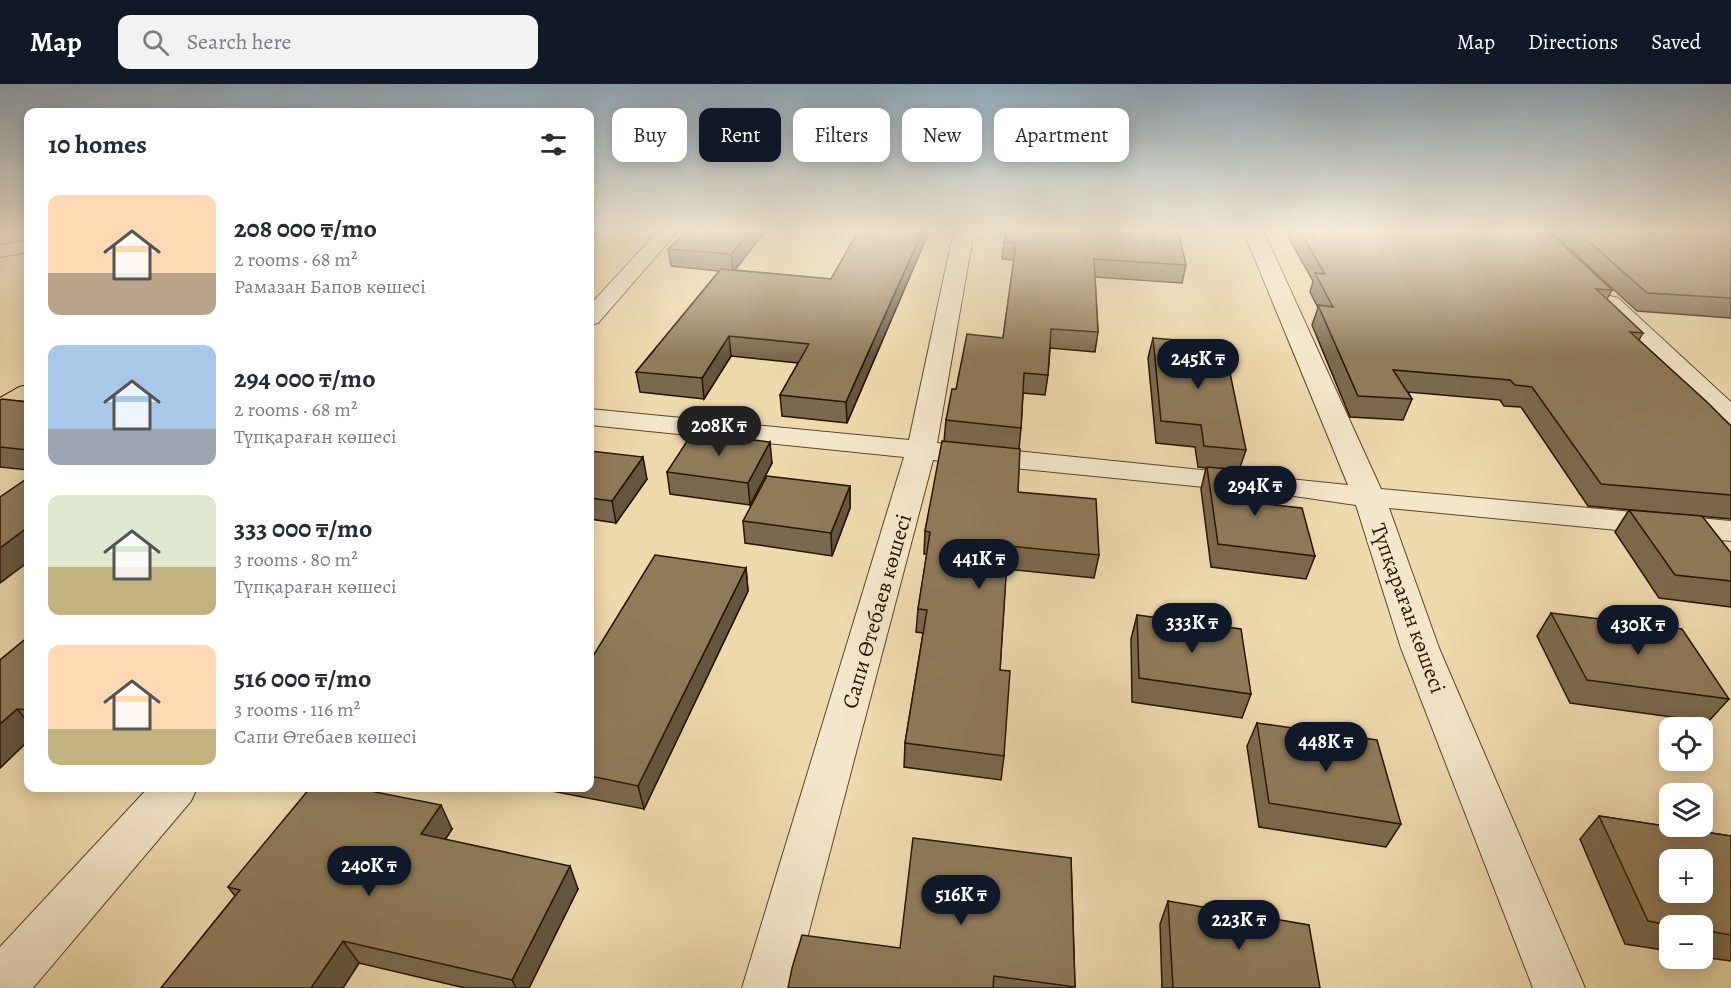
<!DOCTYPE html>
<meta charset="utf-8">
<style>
:root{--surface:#fff;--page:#f2f2f3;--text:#2b2b33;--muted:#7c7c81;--accent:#111827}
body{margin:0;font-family:Alegreya,serif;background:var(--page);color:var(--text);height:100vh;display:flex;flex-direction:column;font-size:22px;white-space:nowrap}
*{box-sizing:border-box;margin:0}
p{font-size:20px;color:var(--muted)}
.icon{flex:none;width:33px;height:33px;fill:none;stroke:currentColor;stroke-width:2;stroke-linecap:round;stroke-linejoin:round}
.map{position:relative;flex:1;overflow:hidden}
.panel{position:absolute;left:24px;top:24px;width:570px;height:684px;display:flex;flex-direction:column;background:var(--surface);border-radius:12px;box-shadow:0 3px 15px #0003}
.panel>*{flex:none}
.hud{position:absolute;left:612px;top:24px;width:570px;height:54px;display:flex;gap:12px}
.controls{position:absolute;left:1659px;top:633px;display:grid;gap:12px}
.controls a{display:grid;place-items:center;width:54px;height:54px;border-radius:12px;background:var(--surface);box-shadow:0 3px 15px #0003;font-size:30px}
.price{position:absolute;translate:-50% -51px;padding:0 14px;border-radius:21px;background:var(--accent);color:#fff;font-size:20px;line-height:39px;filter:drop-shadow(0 2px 3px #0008)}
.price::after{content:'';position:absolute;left:50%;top:36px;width:18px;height:14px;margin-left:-9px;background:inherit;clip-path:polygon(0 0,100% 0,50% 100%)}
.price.selected{background:#222;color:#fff}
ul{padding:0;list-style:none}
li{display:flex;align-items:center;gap:18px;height:150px;padding:0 24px}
li span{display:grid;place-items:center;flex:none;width:168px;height:120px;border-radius:12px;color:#555}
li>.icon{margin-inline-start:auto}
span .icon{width:72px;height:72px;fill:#fffc;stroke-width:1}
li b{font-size:26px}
h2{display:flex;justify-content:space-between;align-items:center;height:72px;padding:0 24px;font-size:26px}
.chip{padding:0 21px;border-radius:12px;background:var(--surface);box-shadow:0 3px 15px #0003;font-size:21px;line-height:54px}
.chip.selected{background:var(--accent);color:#fff}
header{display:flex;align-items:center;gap:36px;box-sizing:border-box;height:84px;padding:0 30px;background:var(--accent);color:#fff}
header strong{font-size:28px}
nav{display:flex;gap:33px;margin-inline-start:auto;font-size:21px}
.search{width:420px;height:54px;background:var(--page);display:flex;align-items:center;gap:15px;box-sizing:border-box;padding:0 21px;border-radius:12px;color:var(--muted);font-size:22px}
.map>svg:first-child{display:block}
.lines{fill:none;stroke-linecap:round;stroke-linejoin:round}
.minor-casing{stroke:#5a452b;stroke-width:2}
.major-casing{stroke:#281400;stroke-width:2}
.minor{fill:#f4e6ca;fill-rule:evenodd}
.major{fill:#eed9ad;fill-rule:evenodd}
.wall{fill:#7b694d;stroke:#281400;stroke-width:1.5}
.shaded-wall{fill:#64553f;stroke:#281400;stroke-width:1.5}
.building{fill:#8f7a5a;stroke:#281400;stroke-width:1.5;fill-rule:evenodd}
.labels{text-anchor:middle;stroke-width:6;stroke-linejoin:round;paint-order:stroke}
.street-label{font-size:22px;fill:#281400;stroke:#f4e6ca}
</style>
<header>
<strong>Map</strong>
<div class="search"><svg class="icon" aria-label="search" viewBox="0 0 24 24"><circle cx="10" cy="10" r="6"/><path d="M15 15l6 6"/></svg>Search here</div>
<nav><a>Map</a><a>Directions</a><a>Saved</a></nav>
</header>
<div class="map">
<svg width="1731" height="904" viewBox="0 0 1731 904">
<rect width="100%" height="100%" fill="#eed9ad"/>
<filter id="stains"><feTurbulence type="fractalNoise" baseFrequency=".00333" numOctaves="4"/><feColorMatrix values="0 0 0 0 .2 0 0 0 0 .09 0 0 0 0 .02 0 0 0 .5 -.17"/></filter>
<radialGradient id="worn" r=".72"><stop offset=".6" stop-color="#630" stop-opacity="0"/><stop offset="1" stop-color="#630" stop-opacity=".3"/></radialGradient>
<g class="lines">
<g class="minor-casing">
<g id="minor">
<polygon points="659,146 679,146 598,239 590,241 590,221"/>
<polygon points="954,146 974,146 937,359 1348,401 1243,146 1263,146 1381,405 1731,437 1731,457 1389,424 1439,564 1585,904 1533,904 1401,564 1356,421 1294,412 933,376 794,904 742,904 904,373 590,341 590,325 909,356"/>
<polygon points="28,156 28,168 0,173 0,161"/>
<polygon points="1610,212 1618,214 1731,318 1731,341 1721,339 1602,224 1599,219 1602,214"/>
<polygon points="148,704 197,704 191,717 33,904 0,904 0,863"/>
</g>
</g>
<g class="major-casing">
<polygon id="major" points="28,301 28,320 10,332 0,334 0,314 19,303"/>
</g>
<use href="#minor" class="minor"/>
<use href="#major" class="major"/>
</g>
<g class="wall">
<polygon points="766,146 735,186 831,195 859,146 928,146 928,150 847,339 782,332 780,311 798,279 731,272 704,315 640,308 636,288 719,187 671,182 668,165"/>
<polygon points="1006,146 1186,181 1182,199 1095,193 1098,248 1095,268 1050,264 1048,291 1045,311 1023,309 1021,344 1019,365 1018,408 1099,471 1094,494 1006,485 1000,586 1004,672 1001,696 904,683 905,659 923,549 916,548 918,525 927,470 924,470 925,447 944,357 946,336 956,305 1003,254 1014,176 1002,175 1004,158"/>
<polygon points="1290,146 1547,146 1612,206 1607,215 1643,249 1639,256 1731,342 1731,435 1588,422 1521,323 1504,322 1500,316 1408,308 1412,315 1403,336 1350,333 1312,241 1318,224 1310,208 1313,197 1288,153"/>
<polygon points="1549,146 1731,146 1731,234 1637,227"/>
<polygon points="1153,254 1246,366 1239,386 1257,419 1315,472 1306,495 1211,483 1201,405 1206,384 1198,383 1195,363 1156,359 1148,274"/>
<polygon points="0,316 28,318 28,386 0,383"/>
<polygon points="590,367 647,395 616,439 590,435"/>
<polygon points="772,379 750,421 670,410 667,388"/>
<polygon points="850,402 850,424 832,472 745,459 743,437"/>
<polygon points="1629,426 1731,469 1731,523 1659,514 1615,448"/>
<polygon points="746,484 748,507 644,725 536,704 590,704 590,577"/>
<polygon points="1551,529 1729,615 1708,638 1570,619 1537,552"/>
<polygon points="1137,531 1251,610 1242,634 1132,618 1131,555"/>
<polygon points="28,553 28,657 0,684 0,576"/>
<polygon points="1257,639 1401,740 1386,763 1259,743 1247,662"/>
<polygon points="1599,732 1731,752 1731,877 1702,873 1702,842 1670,842 1670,867 1625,860 1580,755"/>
<polygon points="452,745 445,756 578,805 529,904 465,904 359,879 343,904 161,904 235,812 228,803"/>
<polygon points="1071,774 1075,904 788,904 900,864"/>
<polygon points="1168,817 1320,904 1162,904 1160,840"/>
</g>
<g class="shaded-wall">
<polygon points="590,146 602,146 590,158"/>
<polygon points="751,146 766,146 733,188 731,170"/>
<polygon points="923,146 928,146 928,150 847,339 846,318"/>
<polygon points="729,252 731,272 704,315 702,294"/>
<polygon points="770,358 772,379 750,421 748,399"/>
<polygon points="643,373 647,395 616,439 612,417"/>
<polygon points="850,402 850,424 832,472 831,449"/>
<polygon points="28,443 28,478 0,499 0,464"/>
<polygon points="746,484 748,507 644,725 638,702"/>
<polygon points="17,625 28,638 28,657 0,684 0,640"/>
<polygon points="441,721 452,745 433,774 421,750"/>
<polygon points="570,782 578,805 529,904 516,904 512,896"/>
<polygon points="343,857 359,879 343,904 311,904"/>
</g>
<g class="building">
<polygon points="688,146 751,146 731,170 668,165"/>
<polygon points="859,146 923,146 846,318 780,311 809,260 729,252 702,294 636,288 721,185 831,195"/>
<polygon points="1006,146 1178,146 1186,181 1094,175 1098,248 1051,245 1048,291 1024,289 1021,344 946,336 952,305 956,305 967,250 1003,254 1016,159 1004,158"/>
<polygon points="1299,146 1547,146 1612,206 1596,205 1643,249 1630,248 1707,318 1731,342 1731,411 1601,400 1532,303 1515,301 1510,296 1393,286 1412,315 1358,312 1318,221 1333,223 1315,189 1325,190"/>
<polygon points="1576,146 1731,146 1731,214 1647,209"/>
<polygon points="1153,254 1224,260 1246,366 1204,362 1201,341 1161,337"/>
<polygon points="2,315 28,318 28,366 0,363 0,316"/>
<polygon points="693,348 770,358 748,399 667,388"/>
<polygon points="942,357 1020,365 1018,408 1096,415 1099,471 1008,462 1000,586 1010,587 1004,672 905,659 927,526 918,525 930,448 925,447"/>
<polygon points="590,367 643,373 612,417 590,414"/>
<polygon points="1207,383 1250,387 1257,419 1302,424 1315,472 1218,460"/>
<polygon points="767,392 850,402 831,449 743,437"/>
<polygon points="28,394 28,443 0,464 0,413"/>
<polygon points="1629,426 1702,432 1731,469 1731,497 1675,491"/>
<polygon points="655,471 746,484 638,702 590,692 590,577"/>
<polygon points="1551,529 1682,545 1729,615 1587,596"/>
<polygon points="1137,531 1241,545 1251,610 1139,594"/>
<polygon points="28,553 28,626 17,625 0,640 0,576"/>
<polygon points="1257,639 1377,656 1401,740 1269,719"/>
<polygon points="310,704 355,704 441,721 421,750 570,782 512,896 343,857 311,904 161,904 240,806 228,803"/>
<path d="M1599 732 1731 752V851L1702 846V842H1675L1648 837ZM1670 776H1702V808H1670Z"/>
<polygon points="913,754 1071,774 1075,903 994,892 993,904 788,904 792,884 802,851 900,864"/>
<polygon points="1168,817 1309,841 1320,904 1173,904"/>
</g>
<linearGradient id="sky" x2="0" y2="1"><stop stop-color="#8fa8b9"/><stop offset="0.54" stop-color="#f7eeda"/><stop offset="1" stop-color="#f7eeda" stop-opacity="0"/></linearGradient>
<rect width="1731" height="272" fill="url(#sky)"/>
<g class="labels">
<g class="street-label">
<text transform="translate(1409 524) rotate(70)" y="8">Түпқараған көшесі</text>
<text transform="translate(876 527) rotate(-74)" y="8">Сапи Өтебаев көшесі</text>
</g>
</g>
<rect width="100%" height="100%" filter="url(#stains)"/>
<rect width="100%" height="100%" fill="url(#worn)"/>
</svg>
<div class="controls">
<a><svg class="icon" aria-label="locate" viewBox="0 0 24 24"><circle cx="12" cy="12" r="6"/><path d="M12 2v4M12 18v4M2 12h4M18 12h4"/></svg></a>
<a><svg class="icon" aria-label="layers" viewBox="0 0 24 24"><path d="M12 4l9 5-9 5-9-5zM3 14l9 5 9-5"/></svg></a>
<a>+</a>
<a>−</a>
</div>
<b class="price" style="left:1198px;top:306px">245K ₸</b>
<b class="price selected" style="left:719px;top:373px">208K ₸</b>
<b class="price" style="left:1255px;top:433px">294K ₸</b>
<b class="price" style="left:979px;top:506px">441K ₸</b>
<b class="price" style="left:1192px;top:570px">333K ₸</b>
<b class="price" style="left:1638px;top:572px">430K ₸</b>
<b class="price" style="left:1326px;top:689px">448K ₸</b>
<b class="price" style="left:369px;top:813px">240K ₸</b>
<b class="price" style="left:961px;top:842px">516K ₸</b>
<b class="price" style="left:1239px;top:867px">223K ₸</b>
<div class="hud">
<a class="chip">Buy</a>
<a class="chip selected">Rent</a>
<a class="chip">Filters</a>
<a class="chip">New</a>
<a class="chip">Apartment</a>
</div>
<section class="panel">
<h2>10 homes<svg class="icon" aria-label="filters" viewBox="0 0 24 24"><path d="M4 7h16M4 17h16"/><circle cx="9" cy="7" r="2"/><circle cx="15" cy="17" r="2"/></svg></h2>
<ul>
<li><span style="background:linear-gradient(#ffd9b3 65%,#b9a48a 0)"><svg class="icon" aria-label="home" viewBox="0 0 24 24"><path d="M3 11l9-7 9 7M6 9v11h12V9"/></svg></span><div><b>208 000 ₸/mo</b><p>2 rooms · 68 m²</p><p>Рамазан Бапов көшесі</p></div></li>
<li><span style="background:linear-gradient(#a9c7e8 70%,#9aa5b1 0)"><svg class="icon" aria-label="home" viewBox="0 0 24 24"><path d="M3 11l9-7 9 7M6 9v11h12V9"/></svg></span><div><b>294 000 ₸/mo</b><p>2 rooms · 68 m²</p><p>Түпқараған көшесі</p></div></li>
<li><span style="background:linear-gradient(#dfe7d0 60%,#c2b280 0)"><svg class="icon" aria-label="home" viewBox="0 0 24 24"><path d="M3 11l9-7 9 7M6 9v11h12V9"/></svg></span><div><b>333 000 ₸/mo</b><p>3 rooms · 80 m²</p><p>Түпқараған көшесі</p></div></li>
<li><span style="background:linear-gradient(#ffd9b3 70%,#c2b280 0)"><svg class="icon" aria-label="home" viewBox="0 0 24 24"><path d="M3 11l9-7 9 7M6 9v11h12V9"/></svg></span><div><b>516 000 ₸/mo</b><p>3 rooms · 116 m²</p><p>Сапи Өтебаев көшесі</p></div></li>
</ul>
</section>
</div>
